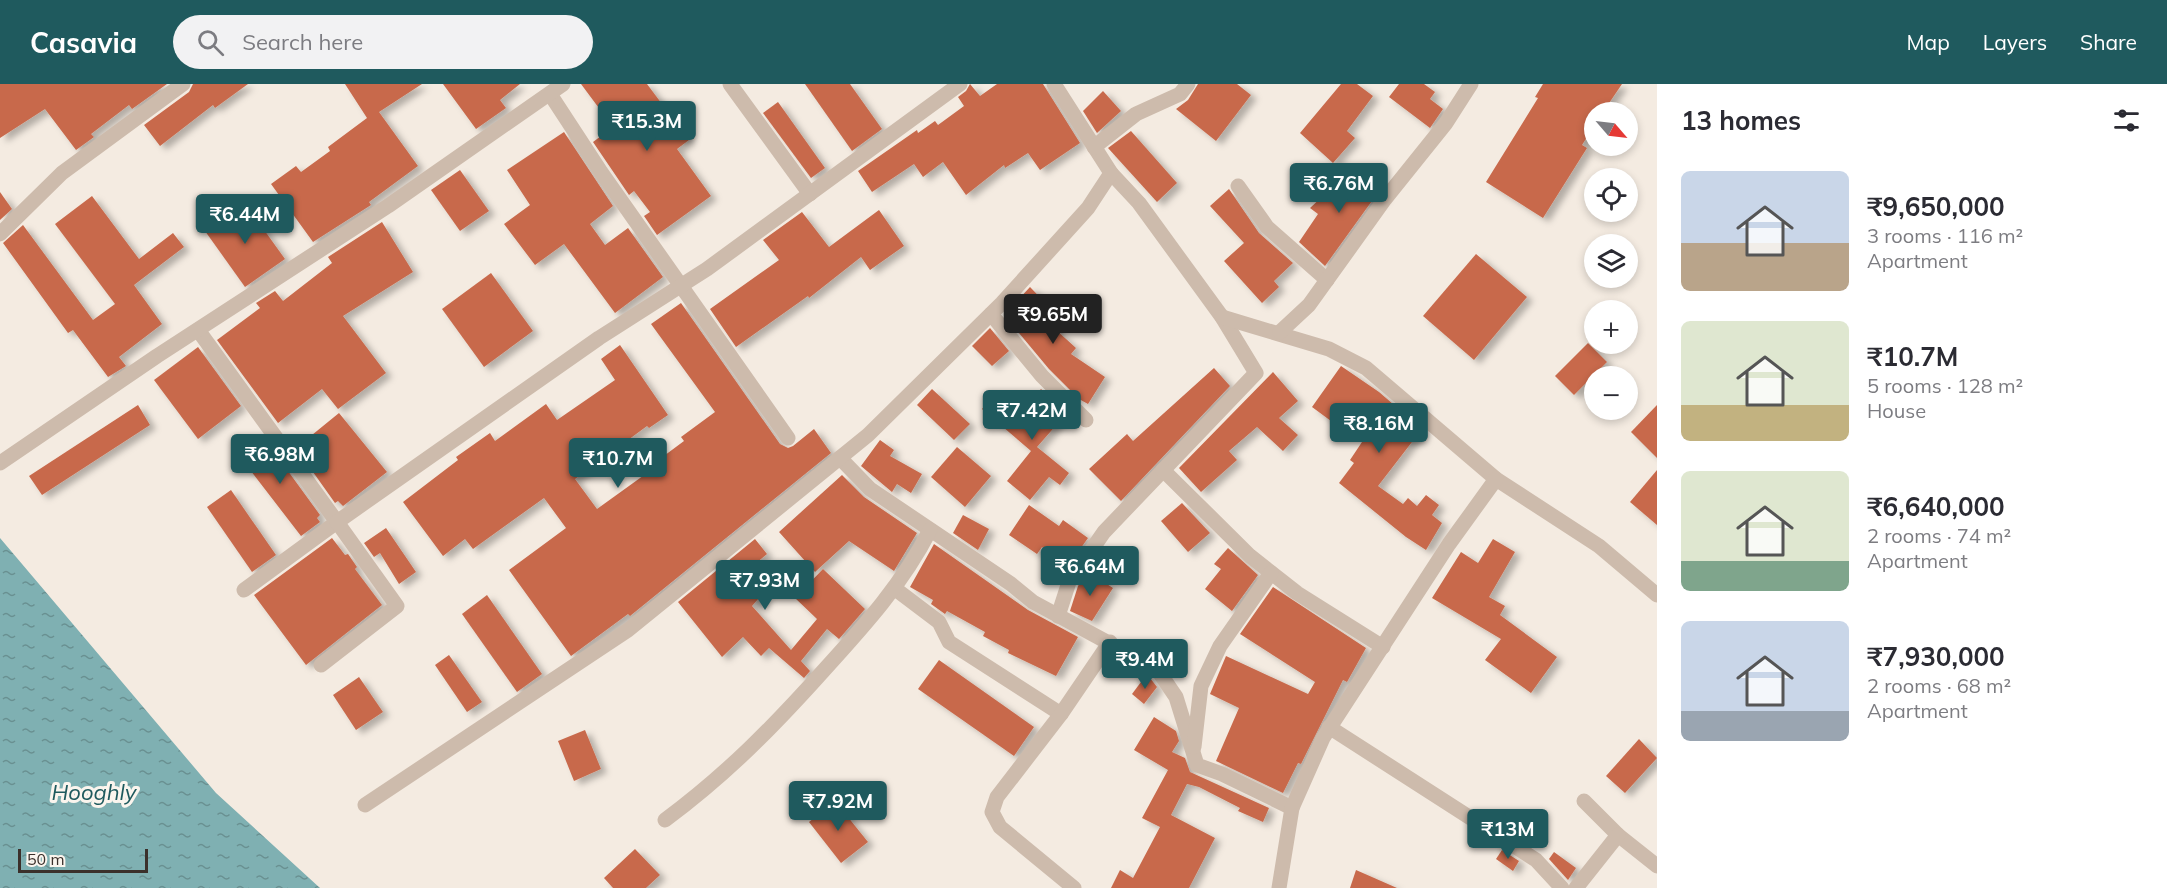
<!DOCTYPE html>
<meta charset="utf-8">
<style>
:root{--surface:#fff;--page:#f2f2f3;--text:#2b2b33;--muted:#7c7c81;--accent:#1f5a5e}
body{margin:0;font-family:Mulish,sans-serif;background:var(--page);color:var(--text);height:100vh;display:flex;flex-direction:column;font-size:22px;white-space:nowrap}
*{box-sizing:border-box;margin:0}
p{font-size:20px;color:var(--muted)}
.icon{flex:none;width:33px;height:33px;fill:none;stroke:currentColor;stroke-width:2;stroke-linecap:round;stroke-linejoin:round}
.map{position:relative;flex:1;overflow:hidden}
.details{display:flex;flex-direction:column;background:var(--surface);width:510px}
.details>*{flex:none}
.needle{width:39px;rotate:118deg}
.controls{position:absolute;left:1584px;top:18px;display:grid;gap:12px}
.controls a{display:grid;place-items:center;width:54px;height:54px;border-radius:50%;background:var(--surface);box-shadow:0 3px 9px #0003;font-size:30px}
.scale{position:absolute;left:18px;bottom:15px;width:130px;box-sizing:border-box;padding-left:6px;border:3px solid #3b302b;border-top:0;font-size:16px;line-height:21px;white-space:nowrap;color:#3b302b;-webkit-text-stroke:4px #fbf5ee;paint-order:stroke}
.price{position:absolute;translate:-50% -51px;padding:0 14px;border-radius:6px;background:var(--accent);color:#fff;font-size:20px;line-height:39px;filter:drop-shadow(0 2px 3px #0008)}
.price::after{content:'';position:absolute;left:50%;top:36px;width:18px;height:14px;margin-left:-9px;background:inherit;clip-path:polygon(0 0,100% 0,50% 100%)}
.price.selected{background:#222;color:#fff}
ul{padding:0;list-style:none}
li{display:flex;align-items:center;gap:18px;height:150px;padding:0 24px}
li span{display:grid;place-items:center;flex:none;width:168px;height:120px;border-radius:9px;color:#555}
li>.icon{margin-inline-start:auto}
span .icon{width:72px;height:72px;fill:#fffc;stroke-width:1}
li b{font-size:26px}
h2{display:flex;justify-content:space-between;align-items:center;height:72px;padding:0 24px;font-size:26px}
header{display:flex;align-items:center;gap:36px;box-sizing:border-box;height:84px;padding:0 30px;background:var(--accent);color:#fff}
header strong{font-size:28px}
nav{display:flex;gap:33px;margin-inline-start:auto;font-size:21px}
.search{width:420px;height:54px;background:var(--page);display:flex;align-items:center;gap:15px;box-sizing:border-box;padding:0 21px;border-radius:33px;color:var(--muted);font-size:22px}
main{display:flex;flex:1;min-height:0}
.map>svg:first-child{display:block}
.water{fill:url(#water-ripples)}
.building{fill:#c8694b;filter:url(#shadow)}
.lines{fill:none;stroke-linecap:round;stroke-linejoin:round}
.street{stroke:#cdbbac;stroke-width:15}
.labels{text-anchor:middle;stroke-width:6;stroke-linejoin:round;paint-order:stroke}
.water-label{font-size:22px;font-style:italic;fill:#1f5a5e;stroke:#fbf5ee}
</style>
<header>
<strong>Casavia</strong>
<div class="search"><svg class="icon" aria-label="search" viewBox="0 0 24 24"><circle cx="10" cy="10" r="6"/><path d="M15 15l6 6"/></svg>Search here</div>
<nav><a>Map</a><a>Layers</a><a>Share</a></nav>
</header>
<main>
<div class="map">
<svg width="1657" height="804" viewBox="0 0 1657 804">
<defs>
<pattern id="water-ripples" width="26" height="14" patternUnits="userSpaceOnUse" patternTransform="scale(1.5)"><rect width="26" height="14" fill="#7fb0b2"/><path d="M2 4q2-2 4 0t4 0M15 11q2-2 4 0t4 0" fill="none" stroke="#699091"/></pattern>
<filter id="shadow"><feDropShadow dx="6" dy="4" stdDeviation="3" flood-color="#0004"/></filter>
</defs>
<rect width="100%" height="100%" fill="#f4ebe1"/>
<polygon class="water" points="0,454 216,709 320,804 0,804"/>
<g class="building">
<polygon points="0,0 167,0 132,25 129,21 91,50 94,53 76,66 45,25 0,54"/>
<polygon points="193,0 248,0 215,24 213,21 160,62 144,41 189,8"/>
<polygon points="345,0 422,0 379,28 418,82 369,118 371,121 313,158 271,100 296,82 301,88 330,67 328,63 367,34"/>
<polygon points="443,0 520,0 500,16 506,24 476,45"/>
<polygon points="581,0 647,0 689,56 677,65 711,112 657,151 644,132 650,128 634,107 629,111 593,58 613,43"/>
<polygon points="805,0 850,0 882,45 852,67"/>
<polygon points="970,0 980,12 997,0 1043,0 1080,59 1040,86 1028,69 1005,84 1004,81 966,111 943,78 923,93 914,80 872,108 858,87 917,46 918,49 935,37 938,41 964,22 958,13 966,7"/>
<polygon points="1198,0 1237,0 1251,11 1216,57 1176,25 1188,16"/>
<polygon points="1341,0 1357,0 1373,12 1347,47 1355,54 1333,79 1300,49"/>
<polygon points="1399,0 1424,0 1435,8 1430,15 1443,25 1430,44 1389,13"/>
<polygon points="1543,0 1622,0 1603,28 1594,28 1594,42 1582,61 1587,64 1543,134 1486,98 1538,14 1535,13"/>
<polygon points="1103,7 1121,27 1097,49 1083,27"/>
<polygon points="778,18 825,84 811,94 763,29"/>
<polygon points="1131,47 1177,99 1157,118 1108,64"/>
<polygon points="564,48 613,122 590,140 605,161 628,144 663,193 615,229 564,160 535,181 504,140 530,121 507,86"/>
<polygon points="1354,83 1382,103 1325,182 1299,158 1318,130 1310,124"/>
<polygon points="460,86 489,127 460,147 431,106"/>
<polygon points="1229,105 1259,149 1293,179 1274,197 1279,203 1262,219 1224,177 1244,159 1210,122"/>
<polygon points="0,108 12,125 0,136"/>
<polygon points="92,112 139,175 173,149 184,163 134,201 162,240 119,273 126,282 108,293 73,246 68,249 3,159 23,141 93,236 115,220 55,140"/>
<polygon points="244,118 285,175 245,203 205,147"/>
<polygon points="879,126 904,162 870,186 861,173 809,214 808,212 736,263 710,225 779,176 763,156 802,128 829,163"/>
<polygon points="382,138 413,188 343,232 386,289 338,325 322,305 278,339 217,256 260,224 256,219 275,207 283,217 332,179 328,173"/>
<polygon points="1476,170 1527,213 1474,276 1423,232"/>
<polygon points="491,189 533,247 484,283 442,225"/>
<polygon points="1030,203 1063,237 1055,245 1076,264 1071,270 1105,293 1088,320 1079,315 1049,285 1004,231"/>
<polygon points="681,219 780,360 788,364 793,362 814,345 831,369 630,532 628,530 571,572 509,486 566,444 544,414 473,465 465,455 443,472 403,418 458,376 456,373 490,349 495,357 546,320 557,336 615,296 601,275 620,261 668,331 649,344 647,342 575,395 597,425 647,389 645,386 684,357 681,353 715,328 651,240"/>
<polygon points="990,244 1009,267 992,282 972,262"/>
<polygon points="1588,259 1607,278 1574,311 1555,292"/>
<polygon points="198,263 241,322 198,355 154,296"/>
<polygon points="1341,282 1379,308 1422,345 1378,402 1403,420 1408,414 1417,422 1426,411 1439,421 1432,431 1442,439 1426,466 1406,453 1339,399 1354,379 1350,376 1368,349 1339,327 1331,337 1312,323"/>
<polygon points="1214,284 1230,302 1121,417 1089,385 1127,350 1133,357"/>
<polygon points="1273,288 1298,317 1279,334 1298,351 1283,367 1257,343 1229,367 1237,376 1201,408 1179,384"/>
<polygon points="932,305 970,340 954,356 917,321"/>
<polygon points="1041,305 1066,330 1037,363 1069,389 1060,401 1049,393 1030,416 1007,397 1031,367 982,325 990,315 1012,333 1021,324 1023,326"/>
<polygon points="138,321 150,341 42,411 29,392"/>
<polygon points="1657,321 1657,374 1631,348"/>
<polygon points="339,329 387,388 343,422 338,417 335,419 296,364"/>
<polygon points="261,350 320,431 317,434 320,438 301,452 237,369"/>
<polygon points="880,356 894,366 890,372 922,390 911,409 897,400 892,408 861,382"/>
<polygon points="957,363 991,392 965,423 931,393"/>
<polygon points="1657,386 1657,441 1630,418"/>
<polygon points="842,391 864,413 917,449 894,487 849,457 815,488 779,448"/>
<polygon points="231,406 276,471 252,488 207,423"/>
<polygon points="1182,419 1210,449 1188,468 1161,437"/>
<polygon points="1029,421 1059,442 1063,436 1088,454 1068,482 1042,463 1037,470 1009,451"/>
<polygon points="963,431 989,445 978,466 953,449"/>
<polygon points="386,444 416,488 399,500 380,469 374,473 364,459"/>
<polygon points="332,454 345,471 348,470 357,483 355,485 382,521 306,581 254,511"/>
<polygon points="755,455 767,470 738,494 759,514 752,522 791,566 817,535 795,514 823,485 865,525 839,555 827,545 801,577 810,587 804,594 769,564 761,572 743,553 722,573 678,518"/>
<polygon points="1493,455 1515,468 1489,513 1505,522 1500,531 1557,573 1531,609 1485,576 1501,555 1432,514 1461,468 1478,479"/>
<polygon points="934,460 1028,526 1078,553 1056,592 1008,569 1009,566 983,552 985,548 947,527 945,530 931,520 933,516 910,503"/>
<polygon points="1228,464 1258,491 1232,527 1205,505 1221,485 1214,480"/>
<polygon points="1088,488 1113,504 1092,537 1070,527 1078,502"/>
<polygon points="1273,503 1366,564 1347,598 1343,596 1301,680 1298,679 1283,709 1216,677 1239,624 1210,610 1226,572 1308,610 1315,598 1240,550"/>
<polygon points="487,511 542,590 517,608 462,530"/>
<polygon points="449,571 482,618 467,628 435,581"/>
<polygon points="939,576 1034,643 1014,672 918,605"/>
<polygon points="1147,590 1157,603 1144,620 1132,610"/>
<polygon points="359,593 383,628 356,646 333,611"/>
<polygon points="1154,633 1176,647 1179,657 1172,668 1185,674 1190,688 1269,724 1263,738 1238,727 1240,724 1199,703 1187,700 1171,731 1215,754 1189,804 1111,804 1120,786 1133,794 1160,743 1142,734 1168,686 1134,666"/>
<polygon points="585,646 601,685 574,697 558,657"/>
<polygon points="1639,655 1657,674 1625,709 1606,692"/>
<polygon points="835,717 868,758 841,779 809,738"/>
<polygon points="635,765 660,791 646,804 613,804 604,794"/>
<polygon points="1502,766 1519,777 1513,787 1496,775"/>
<polygon points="1554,768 1576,784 1568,796 1549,775"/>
<polygon points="1356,786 1397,804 1350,804"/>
</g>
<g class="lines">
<g class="street">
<polyline points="730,0 810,110"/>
<polyline points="1054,0 1111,89 1139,119 1222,233 1256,289 1104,448 1069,498 1058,532"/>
<polyline points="550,10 601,88 788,354"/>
<polyline points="1094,63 1136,30 1180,10 1188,0"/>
<polyline points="1238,102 1267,143 1327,196"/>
<polyline points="0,150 62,89 183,0"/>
<polyline points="991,230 1042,292 1086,336"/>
<polyline points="1222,233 1329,265 1366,284 1496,395 1599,462 1657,511"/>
<polyline points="198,246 337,438 244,506"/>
<polyline points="1280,248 1309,221 1385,115 1446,39 1471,0"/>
<polyline points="840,374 870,405 1011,500 1033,518 1157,585 1176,613 1197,681 1222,690 1292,724"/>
<polyline points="0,379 157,272 388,122 563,0"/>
<polyline points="1163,386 1250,472 1297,509 1383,563"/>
<polyline points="894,504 939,538 949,558 1061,630"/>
<polyline points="321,581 397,522 337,438 599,254 707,185 960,0"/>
<polyline points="1329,643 1536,776 1562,804"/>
<polyline points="1194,663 1201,602 1220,562 1271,489"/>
<polyline points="1584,717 1618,751 1657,782"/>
<polyline points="365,721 628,546 868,351 1002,219 1088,124 1111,89"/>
<path d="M665 736C727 690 774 642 825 585 865 541 903 499 930 446"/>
<polyline points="1074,804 1000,743 992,728 997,713 1061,630 1110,558"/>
<polyline points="1279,804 1292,724 1323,654 1449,460 1496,395"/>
<polyline points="1576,804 1618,751"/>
</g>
</g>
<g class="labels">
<g class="water-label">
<text x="94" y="716">Hooghly</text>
</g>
</g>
</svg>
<div class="controls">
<a><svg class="needle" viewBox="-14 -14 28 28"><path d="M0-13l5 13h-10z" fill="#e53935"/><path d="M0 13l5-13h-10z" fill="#7c7c81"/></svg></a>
<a><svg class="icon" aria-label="locate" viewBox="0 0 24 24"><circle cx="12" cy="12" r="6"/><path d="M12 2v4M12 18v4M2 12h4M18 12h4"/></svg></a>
<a><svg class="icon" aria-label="layers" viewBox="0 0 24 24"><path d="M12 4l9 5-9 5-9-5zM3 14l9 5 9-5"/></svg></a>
<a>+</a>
<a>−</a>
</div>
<div class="scale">50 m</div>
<b class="price" style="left:647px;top:68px">₹15.3M</b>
<b class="price" style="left:1339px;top:130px">₹6.76M</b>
<b class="price" style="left:245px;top:161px">₹6.44M</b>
<b class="price selected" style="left:1053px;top:261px">₹9.65M</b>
<b class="price" style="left:1032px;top:357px">₹7.42M</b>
<b class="price" style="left:1379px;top:370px">₹8.16M</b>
<b class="price" style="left:280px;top:401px">₹6.98M</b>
<b class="price" style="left:618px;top:405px">₹10.7M</b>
<b class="price" style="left:1090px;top:513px">₹6.64M</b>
<b class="price" style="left:765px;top:527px">₹7.93M</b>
<b class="price" style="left:1145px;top:606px">₹9.4M</b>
<b class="price" style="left:838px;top:748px">₹7.92M</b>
<b class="price" style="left:1508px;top:776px">₹13M</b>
</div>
<section class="details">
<h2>13 homes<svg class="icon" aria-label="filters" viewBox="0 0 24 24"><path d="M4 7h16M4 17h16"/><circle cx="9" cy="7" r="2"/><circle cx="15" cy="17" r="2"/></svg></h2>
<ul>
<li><span style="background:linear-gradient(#c9d6e8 60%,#b9a48a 0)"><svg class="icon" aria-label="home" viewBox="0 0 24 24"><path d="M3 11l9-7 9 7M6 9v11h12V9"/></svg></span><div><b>₹9,650,000</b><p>3 rooms · 116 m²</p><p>Apartment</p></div></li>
<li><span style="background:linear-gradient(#dfe7d0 70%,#c2b280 0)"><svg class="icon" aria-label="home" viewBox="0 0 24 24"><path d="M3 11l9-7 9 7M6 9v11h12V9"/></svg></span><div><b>₹10.7M</b><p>5 rooms · 128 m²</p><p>House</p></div></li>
<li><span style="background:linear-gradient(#dfe7d0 75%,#7fa58c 0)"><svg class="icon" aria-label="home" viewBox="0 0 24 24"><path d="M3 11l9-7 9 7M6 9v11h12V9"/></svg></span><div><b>₹6,640,000</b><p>2 rooms · 74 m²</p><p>Apartment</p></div></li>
<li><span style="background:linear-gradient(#c9d6e8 75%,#9aa5b1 0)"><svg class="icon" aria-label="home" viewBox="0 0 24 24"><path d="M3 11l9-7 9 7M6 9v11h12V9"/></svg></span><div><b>₹7,930,000</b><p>2 rooms · 68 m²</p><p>Apartment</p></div></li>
</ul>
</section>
</main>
